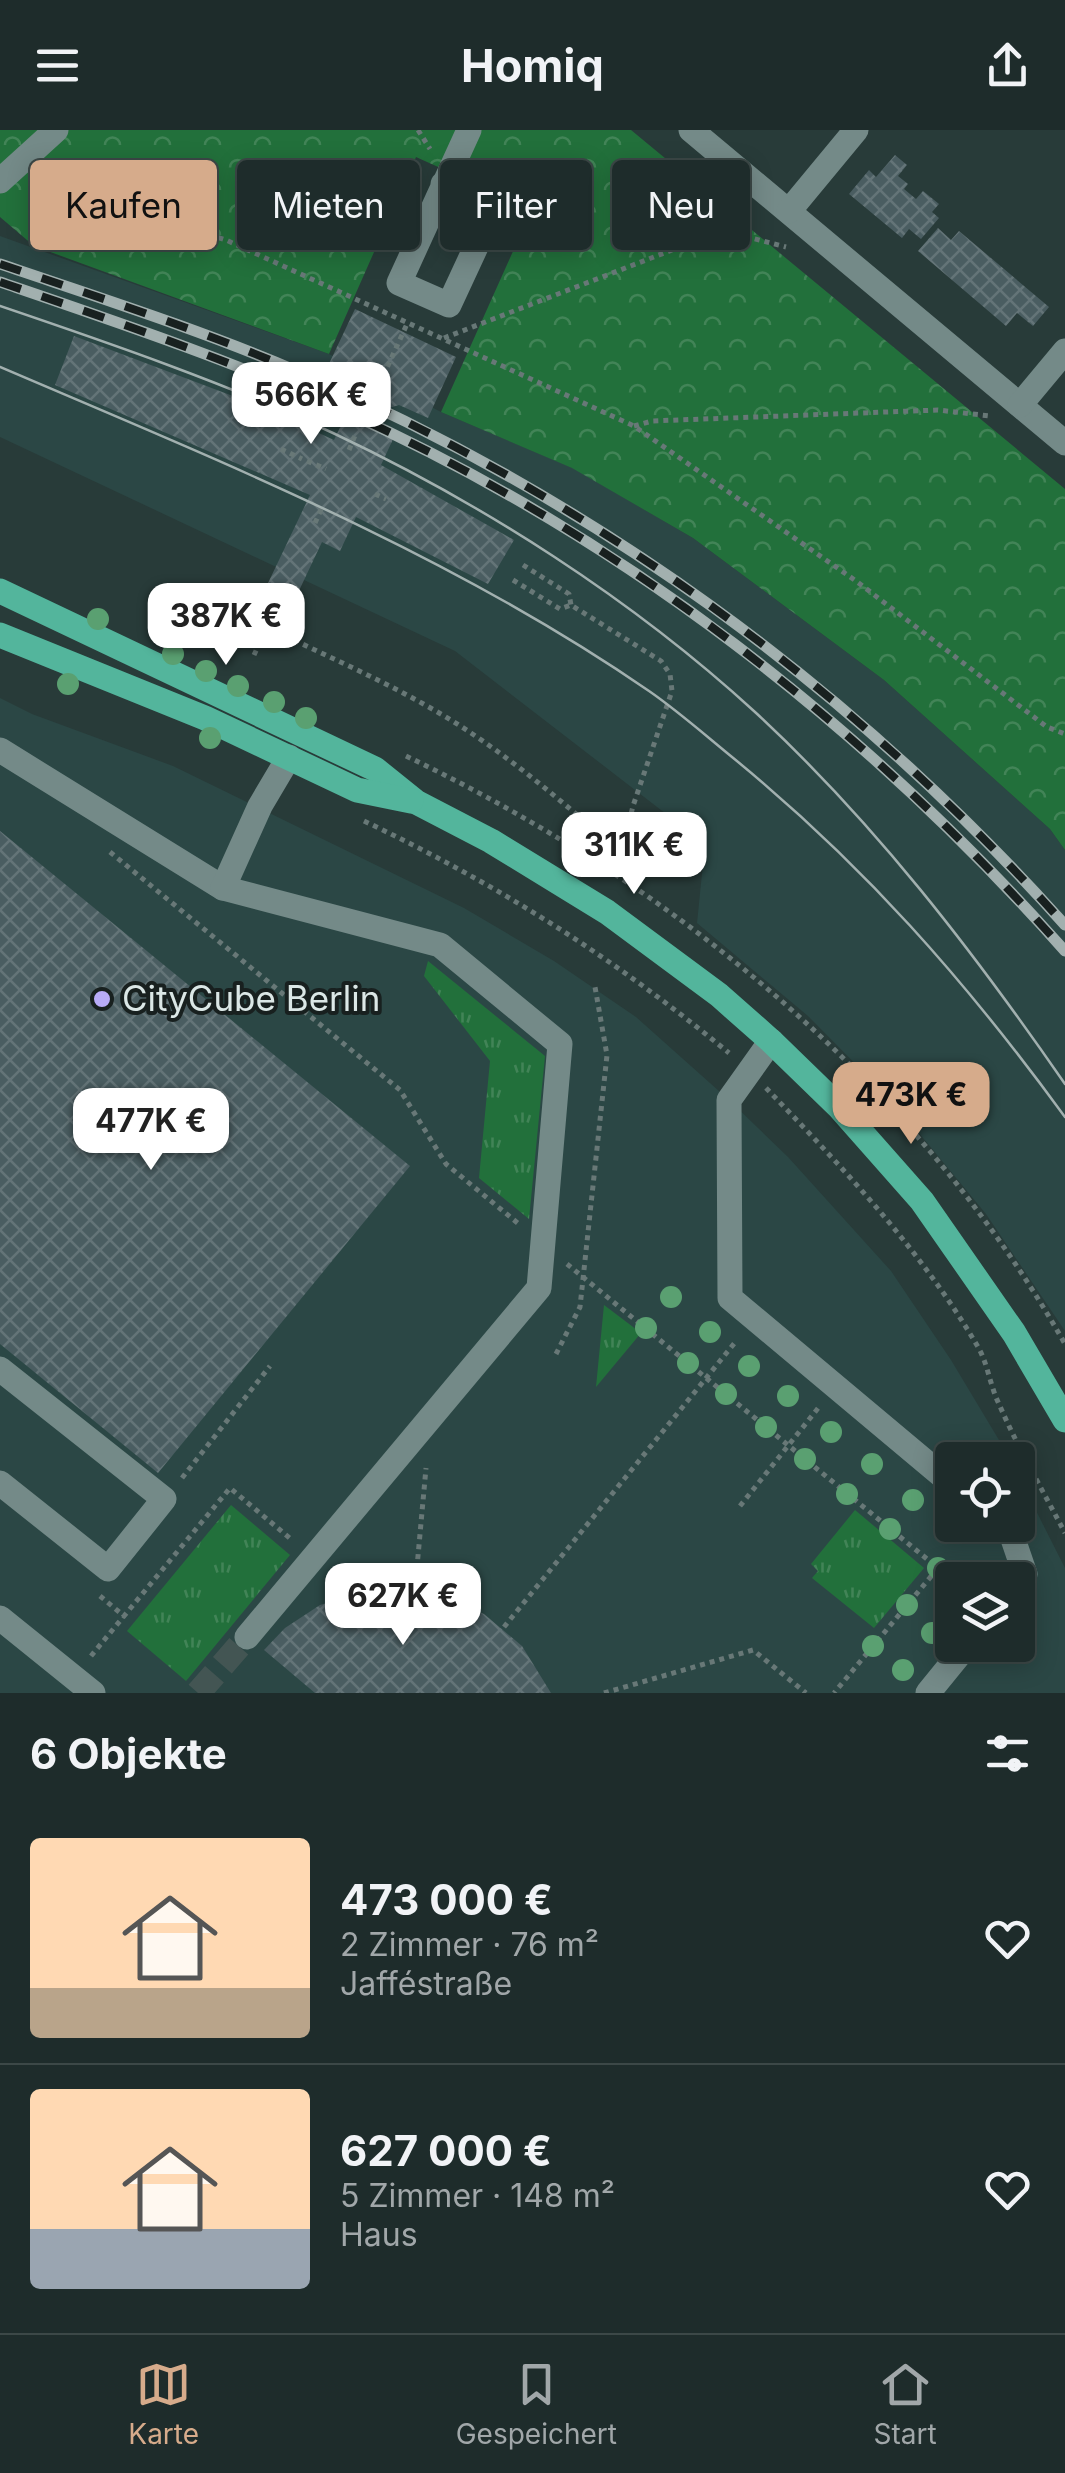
<!DOCTYPE html>
<html lang="de">
<meta charset="utf-8">
<style>
:root{--surface:#1e2c2b;--page:#2b3837;--text:#f1f3f6;--muted:#a1a7a9;--line:#3c4847;--accent:#d6ab8b}
body{margin:0;font-family:Inter,sans-serif;background:var(--page);color:var(--text);height:100vh;display:flex;flex-direction:column;font-size:38px;white-space:nowrap}
*{box-sizing:border-box;margin:0}
p{font-size:32px;color:var(--muted)}
.icon{flex:none;width:55px;height:55px;fill:none;stroke:currentColor;stroke-width:2;stroke-linecap:round;stroke-linejoin:round}
.map{position:relative;height:1563px;overflow:hidden}
.sheet{display:flex;flex-direction:column;background:var(--surface);flex:1}
.sheet>*{flex:none}
.top-card{position:absolute;left:30px;top:30px;width:1005px;height:90px;display:flex;gap:20px}
.controls{position:absolute;left:935px;top:1312px;display:grid;gap:20px}
.controls a{display:grid;place-items:center;width:100px;height:100px;border-radius:10px;background:var(--surface);box-shadow:0 5px 25px #0003,0 0 0 2px var(--line);font-size:50px}
.price{position:absolute;translate:-50% -85px;padding:0 22px;border-radius:20px;background:#fff;color:#222;font-size:32px;line-height:65px;filter:drop-shadow(0 2px 5px #0008)}
.price::after{content:'';position:absolute;left:50%;top:60px;width:30px;height:22px;margin-left:-15px;background:inherit;clip-path:polygon(0 0,100% 0,50% 100%)}
.price.selected{background:var(--accent);color:#111}
ul{padding:0;list-style:none}
li{display:flex;align-items:center;gap:30px;height:250px;padding:0 30px}
li+li{border-top:2px solid var(--line)}
li span{display:grid;place-items:center;flex:none;width:280px;height:200px;border-radius:10px;color:#555}
li>.icon{margin-inline-start:auto}
span .icon{width:120px;height:120px;fill:#fffc;stroke-width:1}
li b{font-size:42px}
h2{display:flex;justify-content:space-between;align-items:center;height:120px;padding:0 30px;font-size:42px}
.chip{padding:0 35px;border-radius:10px;background:var(--surface);box-shadow:0 5px 25px #0003,0 0 0 2px var(--line);font-size:35px;line-height:90px}
.chip.selected{background:var(--accent);color:#111}
header{display:flex;justify-content:space-between;align-items:center;height:130px;padding:0 30px;background:var(--surface);font-size:45px;font-weight:700}
.dock{display:flex;justify-content:space-around;align-items:center;height:140px;border-top:2px solid var(--line);background:var(--surface);font-size:28px;color:var(--muted)}
.dock a{display:grid;justify-items:center;gap:5px}
.dock .selected{color:var(--accent)}
.map>svg:first-child{display:block}
.built{fill:#2b4745;fill-rule:evenodd}
.grass{fill:url(#grass-tufts)}
.forest{fill:url(#forest-crowns)}
.building{fill:url(#building-cross-hatch)}
.lines{fill:none;stroke-linecap:round;stroke-linejoin:round}
.minor-tunnel{stroke:#435553;stroke-width:25;stroke-dasharray:25 12;stroke-linecap:butt}
.path{stroke:#687877;stroke-width:5;stroke-dasharray:5 5;stroke-linecap:butt}
.minor{stroke:#748a88;stroke-width:25}
.major{stroke:#53b59c;stroke-width:25}
.tram{stroke:#a2b0af;stroke-width:2.5}
.rail-casing{stroke:#a2b0af;stroke-width:11}
.rail{stroke:#18201f;stroke-width:8;stroke-dasharray:22;stroke-linecap:butt}
.tree{fill:#5aa071}
.poi-dot{fill:#b8abf7;stroke:#18201f;stroke-width:4}
.labels{text-anchor:middle;stroke-width:8;stroke-linejoin:round;paint-order:stroke}
.poi-label{font-size:35px;fill:#dbe7e6;stroke:#18201f;text-anchor:start}
</style>
<header><svg class="icon" aria-label="menu" viewBox="0 0 24 24"><path d="M4 6h16M4 12h16M4 18h16"/></svg>Homiq<svg class="icon" aria-label="share" viewBox="0 0 24 24"><path d="M12 15V3M7 8l5-5 5 5M5 13v7h14v-7"/></svg></header>
<div class="map">
<svg width="1065" height="1563" viewBox="0 0 1065 1563">
<defs>
<pattern id="grass-tufts" width="24" height="20" patternUnits="userSpaceOnUse" patternTransform="scale(2.5)"><rect width="24" height="20" fill="#22703b"/><path d="M3 7l-1-3M5 7V3M7 7l1-3M15 17l-1-3M17 17v-4M19 17l1-3" fill="none" stroke="#428457"/></pattern>
<pattern id="forest-crowns" width="20" height="18" patternUnits="userSpaceOnUse" patternTransform="scale(2.5)"><rect width="20" height="18" fill="#22703b"/><path d="M2 6a3 3 0 1 1 6 0M12 15a3 3 0 1 1 6 0" fill="none" stroke="#428457"/></pattern>
<pattern id="building-cross-hatch" width="8" height="8" patternUnits="userSpaceOnUse" patternTransform="scale(2.5)"><rect width="8" height="8" fill="#4a5d61"/><path d="M0 0l8 8M0 8l8-8" fill="none" stroke="#647478"/></pattern>
</defs>
<rect width="100%" height="100%" fill="#283b39"/>
<g class="built">
<polygon points="0,106 329,224 441,282 573,338 693,408 884,550 1050,699 1065,720 1065,1201 986,1084 894,973 808,886 697,793 705,714 455,521 0,307"/>
<path d="M0 568 32 584 173 636 464 778 554 831 636 887 729 970 788 1027 891 1141 951 1230 1005 1320 1010 1330H952V1395H1018V1345L1065 1438V1563H0ZM952 1450H1018V1515H952Z"/>
</g>
<g class="grass">
<polygon points="428,831 545,926 529,1089 479,1048 490,931 424,846"/>
<polygon points="604,1175 641,1203 596,1257"/>
<polygon points="231,1375 290,1425 186,1551 127,1501"/>
<polygon points="855,1380 924,1438 874,1498 812,1448 818,1441 811,1434"/>
</g>
<polygon class="forest" points="0,0 631,0 1065,359 1065,720 1050,699 884,550 693,408 572,338 441,282 532,79 416,27 329,224 34,116 0,87"/>
<g class="building">
<polygon points="895,25 907,35 898,46 908,54 904,59 916,69 923,61 939,74 932,82 939,88 921,109 909,99 902,108 849,64 869,40 876,47"/>
<polygon points="938,98 951,110 959,101 1049,177 1033,196 1017,183 1006,196 918,121"/>
<polygon points="355,179 456,227 428,288 399,275 386,279 378,296 395,305 381,335 514,410 488,454 356,387 340,421 322,412 287,486 259,472 310,365 55,255 74,206 262,277 334,310 356,264 351,253 326,240"/>
<polygon points="0,701 410,1036 158,1343 0,1214"/>
<polygon points="392,1458 437,1464 484,1484 522,1516 551,1563 315,1563 264,1520 285,1498 320,1475 369,1460"/>
</g>
<g class="lines">
<polyline class="minor-tunnel" points="198,1563 247,1507"/>
<g class="path">
<polyline points="418,0 430,19"/>
<polyline points="37,51 226,110 634,296 856,451 1047,597 1065,604"/>
<polyline points="444,208 703,108 740,105 786,117"/>
<polyline points="375,264 407,194"/>
<polyline points="634,296 652,291 938,280 990,286"/>
<polyline points="281,319 302,329"/>
<polyline points="349,320 356,303"/>
<polyline points="307,331 326,339"/>
<polyline points="375,364 386,369"/>
<polyline points="315,393 323,375"/>
<polyline points="523,435 569,464 571,475"/>
<polyline points="513,450 560,479 571,475 661,531 670,544 672,561 633,676 618,737"/>
<path d="M267 497C336 531 407 560 471 603 525 639 573 681 621 723"/>
<polyline points="254,525 275,480"/>
<path d="M406 626C674 754 917 953 1065 1214"/>
<path d="M364 691C499 755 614 828 729 923"/>
<polyline points="110,722 400,960 446,1034 520,1095"/>
<path d="M766 958C843 1038 922 1121 978 1217 988 1234 990 1256 999 1274 1018 1318 1043 1361 1065 1403"/>
<polyline points="567,1134 938,1438 834,1563"/>
<polyline points="556,1224 580,1177 607,925 595,857"/>
<polyline points="182,1348 270,1236"/>
<polyline points="740,1376 819,1277"/>
<polyline points="415,1459 426,1338"/>
<polyline points="100,1466 124,1486 230,1358 292,1410"/>
<polyline points="504,1497 737,1210"/>
<polyline points="91,1526 124,1486"/>
<polyline points="604,1563 753,1520 806,1563"/>
</g>
<g class="minor">
<polyline points="691,0 1065,313"/>
<polyline points="0,51 56,0"/>
<polyline points="443,54 494,78 449,175 399,153 469,0"/>
<polyline points="789,81 856,0"/>
<polyline points="1020,275 1065,221"/>
<polyline points="0,620 223,758"/>
<polyline points="771,911 729,970 730,1168 952,1354"/>
<polyline points="0,1239 164,1369 108,1439 0,1353"/>
<polyline points="1001,1395 1011,1403 1025,1444 1018,1454"/>
<polyline points="0,1488 93,1563"/>
<polyline points="247,1507 539,1158 560,914 440,815 223,758 260,676 289,627"/>
<polyline points="928,1563 967,1515"/>
</g>
<g class="major">
<polyline points="0,461 375,639 416,672 491,711 607,782 719,865 771,911 839,977 922,1071 1014,1203 1065,1290"/>
<polyline points="0,505 205,588 357,660 411,671"/>
</g>
<g class="tram">
<path d="M0 176C112 214 225 253 333 303 483 374 632 469 755 582 874 692 973 821 1065 954"/>
<path d="M0 237C222 332 449 423 649 561 678 581 705 605 732 627 863 734 965 850 1065 987"/>
</g>
<g class="rail-casing">
<g id="rail">
<path d="M0 134C100 168 201 200 299 242 593 369 852 557 1065 795"/>
<path d="M0 152C117 192 233 231 346 282 623 407 864 595 1065 821"/>
</g>
</g>
<use href="#rail" class="rail"/>
</g>
<g class="tree">
<circle cx="98" cy="489" r="11"/>
<circle cx="173" cy="524" r="11"/>
<circle cx="206" cy="541" r="11"/>
<circle cx="68" cy="554" r="11"/>
<circle cx="238" cy="556" r="11"/>
<circle cx="274" cy="572" r="11"/>
<circle cx="306" cy="588" r="11"/>
<circle cx="210" cy="608" r="11"/>
<circle cx="671" cy="1167" r="11"/>
<circle cx="646" cy="1198" r="11"/>
<circle cx="710" cy="1202" r="11"/>
<circle cx="688" cy="1233" r="11"/>
<circle cx="749" cy="1236" r="11"/>
<circle cx="726" cy="1264" r="11"/>
<circle cx="788" cy="1266" r="11"/>
<circle cx="766" cy="1297" r="11"/>
<circle cx="831" cy="1302" r="11"/>
<circle cx="805" cy="1329" r="11"/>
<circle cx="872" cy="1334" r="11"/>
<circle cx="847" cy="1364" r="11"/>
<circle cx="913" cy="1370" r="11"/>
<circle cx="890" cy="1399" r="11"/>
<circle cx="938" cy="1438" r="11"/>
<circle cx="907" cy="1475" r="11"/>
<circle cx="932" cy="1503" r="11"/>
<circle cx="873" cy="1516" r="11"/>
<circle cx="903" cy="1540" r="11"/>
</g>
<circle class="poi-dot" cx="102" cy="869" r="10"/>
<g class="labels">
<g class="poi-label">
<text x="122" y="881">CityCube Berlin</text>
</g>
</g>
</svg>
<div class="controls">
<a><svg class="icon" aria-label="locate" viewBox="0 0 24 24"><circle cx="12" cy="12" r="6"/><path d="M12 2v4M12 18v4M2 12h4M18 12h4"/></svg></a>
<a><svg class="icon" aria-label="layers" viewBox="0 0 24 24"><path d="M12 4l9 5-9 5-9-5zM3 14l9 5 9-5"/></svg></a>
</div>
<b class="price" style="left:311px;top:317px">566K €</b>
<b class="price" style="left:226px;top:538px">387K €</b>
<b class="price" style="left:634px;top:767px">311K €</b>
<b class="price selected" style="left:911px;top:1017px">473K €</b>
<b class="price" style="left:151px;top:1043px">477K €</b>
<b class="price" style="left:403px;top:1518px">627K €</b>
<div class="top-card">
<a class="chip selected">Kaufen</a>
<a class="chip">Mieten</a>
<a class="chip">Filter</a>
<a class="chip">Neu</a>
</div>
</div>
<section class="sheet">
<h2>6 Objekte<svg class="icon" aria-label="filters" viewBox="0 0 24 24"><path d="M4 7h16M4 17h16"/><circle cx="9" cy="7" r="2"/><circle cx="15" cy="17" r="2"/></svg></h2>
<ul>
<li><span style="background:linear-gradient(#ffd9b3 75%,#b9a48a 0)"><svg class="icon" aria-label="home" viewBox="0 0 24 24"><path d="M3 11l9-7 9 7M6 9v11h12V9"/></svg></span><div><b>473 000 €</b><p>2 Zimmer · 76 m²</p><p>Jafféstraße</p></div><svg class="icon" aria-label="heart" viewBox="0 0 24 24"><path d="M12 20l-8-8c-3-5 5-10 8-4 3-6 11-1 8 4z"/></svg></li>
<li><span style="background:linear-gradient(#ffd9b3 70%,#9aa5b1 0)"><svg class="icon" aria-label="home" viewBox="0 0 24 24"><path d="M3 11l9-7 9 7M6 9v11h12V9"/></svg></span><div><b>627 000 €</b><p>5 Zimmer · 148 m²</p><p>Haus</p></div><svg class="icon" aria-label="heart" viewBox="0 0 24 24"><path d="M12 20l-8-8c-3-5 5-10 8-4 3-6 11-1 8 4z"/></svg></li>
</ul>
</section>
<nav class="dock">
<a class="selected"><svg class="icon" aria-label="map" viewBox="0 0 24 24"><path d="M3 6l6-2 6 2 6-2v14l-6 2-6-2-6 2zM9 4v14M15 6v14"/></svg>Karte</a>
<a><svg class="icon" aria-label="saved" viewBox="0 0 24 24"><path d="M7 4h10v16l-5-4-5 4z"/></svg>Gespeichert</a>
<a><svg class="icon" aria-label="home" viewBox="0 0 24 24"><path d="M3 11l9-7 9 7M6 9v11h12V9"/></svg>Start</a>
</nav>
